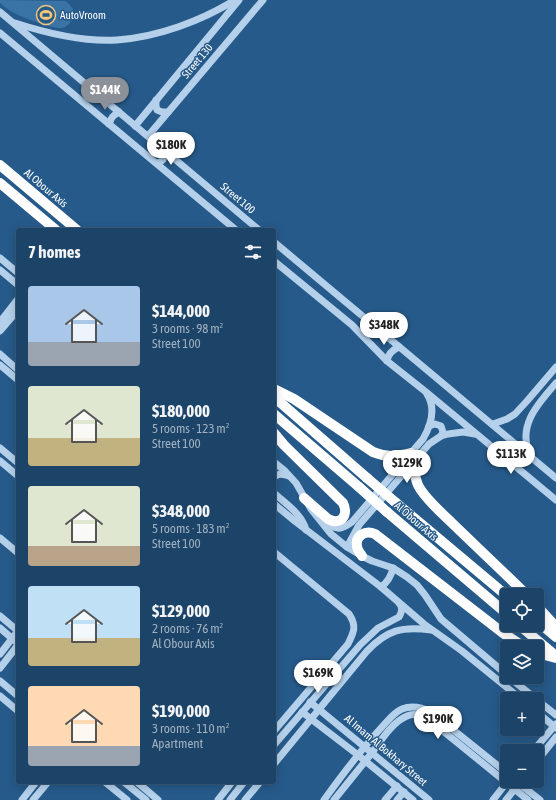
<!DOCTYPE html>
<meta charset="utf-8">
<style>
:root{--surface:#1c4468;--page:#254b6e;--text:#f1f3f6;--muted:#a0b0c0;--line:#3a5c7c;--accent:#8c9099}
body{margin:0;font-family:"Asap Condensed",sans-serif;background:var(--page);color:var(--text);height:100vh;display:flex;flex-direction:column;font-size:15px;white-space:nowrap}
*{box-sizing:border-box;margin:0}
p{font-size:13px;color:var(--muted)}
.icon{flex:none;width:22px;height:22px;fill:none;stroke:currentColor;stroke-width:2;stroke-linecap:round;stroke-linejoin:round}
.map{position:relative;flex:1;overflow:hidden}
.sheet{position:absolute;left:16px;top:228px;width:260px;height:556px;display:flex;flex-direction:column;background:var(--surface);border-radius:4px;box-shadow:0 2px 10px #0003,0 0 0 1px var(--line)}
.sheet>*{flex:none}
.tools{position:absolute;left:500px;top:588px;display:grid;gap:8px}
.tools a{display:grid;place-items:center;width:44px;height:44px;border-radius:4px;background:var(--surface);box-shadow:0 2px 10px #0003,0 0 0 1px var(--line);font-size:20px}
.price{position:absolute;translate:-50% -34px;padding:0 9px;border-radius:14px;background:#fff;color:#222;font-size:13px;line-height:26px;filter:drop-shadow(0 1px 2px #0008)}
.price::after{content:'';position:absolute;left:50%;top:24px;width:12px;height:9px;margin-left:-6px;background:inherit;clip-path:polygon(0 0,100% 0,50% 100%)}
.price.current{background:var(--accent);color:#fff}
ul{padding:0;list-style:none}
li{display:flex;align-items:center;gap:12px;height:100px;padding:0 12px}
li span{display:grid;place-items:center;flex:none;width:112px;height:80px;border-radius:4px;color:#555}
li>.icon{margin-inline-start:auto}
span .icon{width:48px;height:48px;fill:#fffc;stroke-width:1}
li b{font-size:17px}
h2{display:flex;justify-content:space-between;align-items:center;height:48px;padding:0 12px;font-size:17px}
.map>svg:first-child{display:block}
.green{fill:#3a74a7}
.lines{fill:none;stroke-linecap:round;stroke-linejoin:round}
.minor{stroke:#b4d0ea;stroke-width:7}
.highway{stroke:#fff;stroke-width:10}
.highway-bridge{stroke:#fff;stroke-width:10}
.labels{text-anchor:middle;stroke-width:3;stroke-linejoin:round;paint-order:stroke}
.poi-label{font-size:11px;fill:#fff;stroke:#265a8a;text-anchor:start}
.street-label{font-size:11px;fill:#fff;stroke:#265a8a}
</style>
<div class="map">
<svg width="556" height="800" viewBox="0 0 556 800">
<rect width="100%" height="100%" fill="#265a8a"/>
<path class="green" d="M0 0 65 1 68 3 73 9C74 16 71 27 61 28 53 29 24 18 16 14 10 11 5 7 0 3Z"/>
<g class="lines">
<g class="minor">
<polyline points="0,12 259,230"/>
<path d="M15 23C46 33 85 42 117 40 158 37 201 21 235 0"/>
<polyline points="0,33 236,230"/>
<polyline points="156,100 156,106 157,110 162,112 168,112"/>
<path d="M109 124C111 118 113 115 119 112"/>
<polyline points="135,126 239,0"/>
<polyline points="148,136 263,0"/>
<path d="M157 163C163 162 165 158 166 152"/>
<polyline points="274,242 556,478"/>
<polyline points="0,258 18,273"/>
<polyline points="274,261 352,325 387,361 426,392 556,500"/>
<polyline points="0,270 18,285"/>
<polyline points="0,322 18,299"/>
<polyline points="0,331 18,310"/>
<polyline points="0,354 18,370"/>
<path d="M387 361C388 354 392 350 399 347"/>
<polyline points="0,365 18,380"/>
<polyline points="493,424 507,419 515,414 527,401 556,367"/>
<polyline points="429,426 435,424 441,426 443,432 441,436"/>
<polyline points="0,448 18,463"/>
<path d="M529 454C518 424 538 404 556 383"/>
<polyline points="0,461 18,476"/>
<polyline points="274,462 285,471 296,483 311,509 331,534 347,547 362,556 372,561 393,568 407,577 417,585 425,595 441,619 507,675"/>
<path d="M274 477C278 473 284 474 289 476"/>
<path d="M274 493C286 504 302 514 306 530"/>
<polyline points="274,504 296,522 381,587 424,624 462,651 521,699"/>
<path d="M324 520C335 530 340 531 352 522L423 439C431 425 436 408 427 394"/>
<polyline points="0,538 18,553"/>
<polyline points="347,547 359,525 417,458 429,444 441,436 448,434 463,432 475,434"/>
<path d="M274 552 349 614C357 626 354 632 348 644L274 731"/>
<path d="M381 587C388 582 391 577 393 568"/>
<polyline points="0,616 18,631"/>
<polyline points="0,628 15,641"/>
<polyline points="0,654 18,631"/>
<polyline points="0,668 18,645"/>
<polyline points="509,677 536,699"/>
<polyline points="0,681 18,696"/>
<polyline points="0,696 18,711"/>
<polyline points="537,700 556,715"/>
<polyline points="310,702 429,800"/>
<polyline points="302,712 358,755 413,800"/>
<polyline points="537,712 556,728"/>
<path d="M274 745 360 645 378 628 399 617C402 612 403 607 399 603"/>
<polyline points="533,751 556,724"/>
<polyline points="537,761 556,737"/>
<path d="M274 764 367 651C387 630 402 626 431 630"/>
<polyline points="516,781 540,800"/>
<polyline points="105,782 127,800"/>
<polyline points="124,782 146,800"/>
<polyline points="137,782 158,800"/>
<polyline points="22,800 36,782"/>
<polyline points="33,800 48,782"/>
<polyline points="218,800 232,782"/>
<polyline points="230,800 244,782"/>
<polyline points="245,800 260,782"/>
<path d="M324 800C342 775 360 751 381 728 387 722 393 713 402 709 412 705 421 707 431 712L507 773"/>
<path d="M334 800C346 785 359 769 371 754 380 742 392 722 407 716 414 713 421 715 427 718L528 800"/>
<polyline points="385,800 397,786"/>
<polyline points="397,800 404,792"/>
<polyline points="493,800 508,781"/>
<polyline points="506,800 517,786"/>
</g>
<g class="highway">
<polyline points="0,165 77,230"/>
<polyline points="0,183 56,230"/>
<path d="M274 389 294 399 373 452C388 458 397 456 411 453"/>
<polyline points="274,397 367,478"/>
<polyline points="274,414 359,487"/>
<path d="M274 433 284 445 343 503C349 515 341 526 328 519L304 498"/>
<path d="M417 458C414 467 414 476 418 485 424 498 443 514 453 524 478 548 502 571 527 595"/>
<polyline points="395,502 507,596"/>
<polyline points="387,512 507,614"/>
<path d="M362 556C360 553 357 550 357 546 355 535 366 530 375 534L503 633 524 647"/>
<polyline points="537,606 556,627"/>
<polyline points="537,621 556,637"/>
<polyline points="519,625 556,656"/>
<polyline points="537,653 556,658"/>
</g>
<g class="highway-bridge">
<polyline points="367,478 395,502"/>
<polyline points="359,487 387,512"/>
</g>
</g>
<defs>
<g id="stadium-ring" transform="scale(1)"><circle r="9.5" fill="#265a8a" stroke="#f3c678" stroke-width="1.5"/><path d="M0-5a6.5 5 0 1 0 0 10a6.5 5 0 1 0 0-10ZM-3.5-1.8h7v3.6h-7Z" fill="#f3c678"/></g>
</defs>
<g fill-rule="evenodd">
<use href="#stadium-ring" x="46" y="15"/>
</g>
<g class="labels">
<g class="poi-label">
<text x="60" y="19">AutoVroom</text>
</g>
<g class="street-label">
<text transform="translate(197 61) rotate(-50)" y="4">Street 130</text>
<text transform="translate(46 188) rotate(40)" y="4">Al Obour Axis</text>
<text transform="translate(238 198) rotate(40)" y="4">Street 100</text>
<text transform="translate(416 521) rotate(41)" y="4">Al Obour Axis</text>
<text transform="translate(386 750) rotate(40)" y="4">Al Imam Al Bokhary Street</text>
</g>
</g>
</svg>
<div class="tools">
<a><svg class="icon" aria-label="locate" viewBox="0 0 24 24"><circle cx="12" cy="12" r="6"/><path d="M12 2v4M12 18v4M2 12h4M18 12h4"/></svg></a>
<a><svg class="icon" aria-label="layers" viewBox="0 0 24 24"><path d="M12 4l9 5-9 5-9-5zM3 14l9 5 9-5"/></svg></a>
<a>+</a>
<a>−</a>
</div>
<b class="price current" style="left:105px;top:111px">$144K</b>
<b class="price" style="left:171px;top:166px">$180K</b>
<b class="price" style="left:384px;top:346px">$348K</b>
<b class="price" style="left:511px;top:475px">$113K</b>
<b class="price" style="left:407px;top:484px">$129K</b>
<b class="price" style="left:318px;top:694px">$169K</b>
<b class="price" style="left:438px;top:740px">$190K</b>
<section class="sheet">
<h2>7 homes<svg class="icon" aria-label="filters" viewBox="0 0 24 24"><path d="M4 7h16M4 17h16"/><circle cx="9" cy="7" r="2"/><circle cx="15" cy="17" r="2"/></svg></h2>
<ul>
<li><span style="background:linear-gradient(#a9c7e8 70%,#9aa5b1 0)"><svg class="icon" aria-label="home" viewBox="0 0 24 24"><path d="M3 11l9-7 9 7M6 9v11h12V9"/></svg></span><div><b>$144,000</b><p>3 rooms · 98 m²</p><p>Street 100</p></div></li>
<li><span style="background:linear-gradient(#dfe7d0 65%,#c2b280 0)"><svg class="icon" aria-label="home" viewBox="0 0 24 24"><path d="M3 11l9-7 9 7M6 9v11h12V9"/></svg></span><div><b>$180,000</b><p>5 rooms · 123 m²</p><p>Street 100</p></div></li>
<li><span style="background:linear-gradient(#dfe7d0 75%,#b9a48a 0)"><svg class="icon" aria-label="home" viewBox="0 0 24 24"><path d="M3 11l9-7 9 7M6 9v11h12V9"/></svg></span><div><b>$348,000</b><p>5 rooms · 183 m²</p><p>Street 100</p></div></li>
<li><span style="background:linear-gradient(#bfe0f5 65%,#c2b280 0)"><svg class="icon" aria-label="home" viewBox="0 0 24 24"><path d="M3 11l9-7 9 7M6 9v11h12V9"/></svg></span><div><b>$129,000</b><p>2 rooms · 76 m²</p><p>Al Obour Axis</p></div></li>
<li><span style="background:linear-gradient(#ffd9b3 75%,#9aa5b1 0)"><svg class="icon" aria-label="home" viewBox="0 0 24 24"><path d="M3 11l9-7 9 7M6 9v11h12V9"/></svg></span><div><b>$190,000</b><p>3 rooms · 110 m²</p><p>Apartment</p></div></li>
</ul>
</section>
</div>
